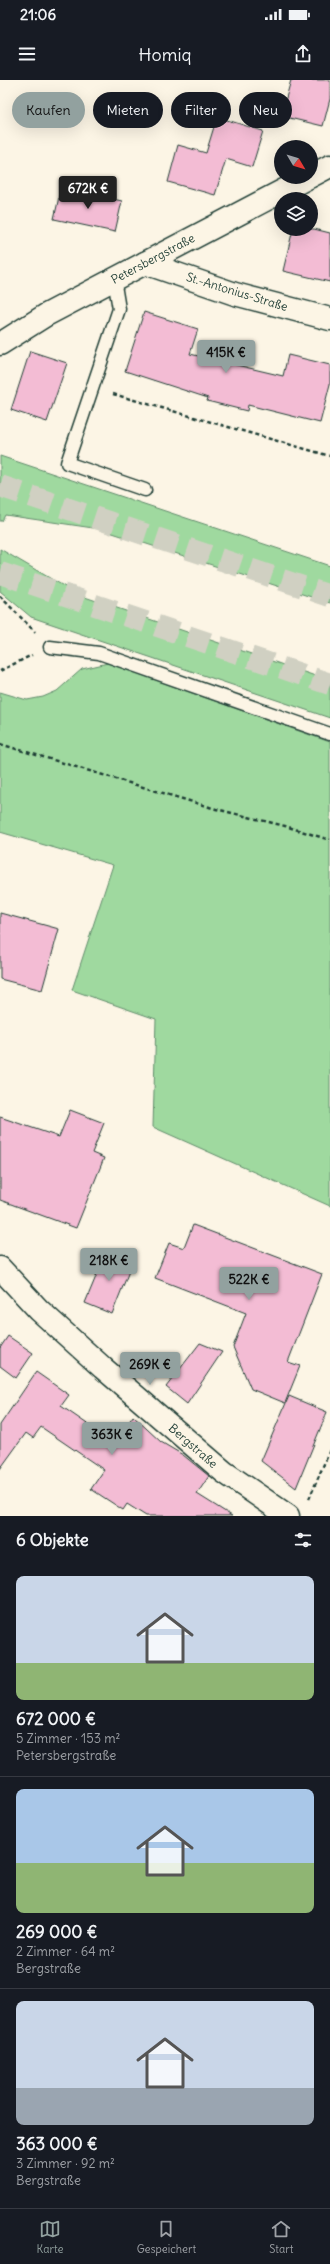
<!DOCTYPE html>
<html lang="de">
<meta charset="utf-8">
<style>
:root{--surface:#171b24;--page:#242831;--text:#f1f3f6;--muted:#9ea1a6;--line:#363941;--accent:#92a19f}
body{margin:0;font-family:Delius,sans-serif;background:var(--page);color:var(--text);height:100vh;display:flex;flex-direction:column;font-size:15px;white-space:nowrap}
*{box-sizing:border-box;margin:0}
p{font-size:13px;color:var(--muted)}
.icon{flex:none;width:22px;height:22px;fill:none;stroke:currentColor;stroke-width:2;stroke-linecap:round;stroke-linejoin:round}
.map{position:relative;height:1436px;overflow:hidden}
.sheet{display:flex;flex-direction:column;background:var(--surface);flex:1}
.sheet>*{flex:none}
.guide{position:absolute;left:12px;top:12px;width:306px;height:36px;display:flex;gap:8px}
.needle{width:26px;rotate:128deg}
.controls{position:absolute;left:274px;top:60px;display:grid;gap:8px}
.controls a{display:grid;place-items:center;width:44px;height:44px;border-radius:50%;background:var(--surface);box-shadow:0 4px 16px #0002;font-size:20px}
.price{position:absolute;translate:-50% -34px;padding:0 9px;border-radius:4px;background:var(--accent);color:#111;font-size:13px;line-height:26px;filter:drop-shadow(0 1px 2px #0008)}
.price::after{content:'';position:absolute;left:50%;top:24px;width:12px;height:9px;margin-left:-6px;background:inherit;clip-path:polygon(0 0,100% 0,50% 100%)}
.price.current{background:#222;color:#fff}
ul{padding:0;list-style:none}
li{display:grid;align-content:center;gap:8px;height:212px;padding:0 16px}
li+li{border-top:1px solid var(--line)}
li span{display:grid;place-items:center;height:124px;border-radius:8px;color:#555}
li>.icon{margin-inline-start:auto}
span .icon{width:72px;height:72px;fill:#fffc;stroke-width:1}
li b{font-size:17px}
h2{display:flex;justify-content:space-between;align-items:center;height:48px;padding:0 16px;font-size:17px}
.tag{padding:0 14px;border-radius:18px;background:var(--surface);box-shadow:0 4px 16px #0002;font-size:14px;line-height:36px}
.tag.current{background:var(--accent);color:#111}
.status{display:flex;justify-content:space-between;align-items:center;height:28px;padding:0 20px;background:var(--surface);direction:ltr}
.status svg{height:11px;fill:currentColor}
header{display:flex;justify-content:space-between;align-items:center;height:52px;padding:0 16px;background:var(--surface);font-size:18px;font-weight:600}
.dock{display:flex;justify-content:space-around;align-items:center;height:56px;border-top:1px solid var(--line);background:var(--surface);font-size:11px;color:var(--muted)}
.dock a{display:grid;justify-items:center;gap:2px}
.dock .current{color:var(--accent)}
.map>svg:first-child{display:block}
.green{fill:#9fd99f;stroke:#5f8b6a}
.building{fill:#f3bcd4;stroke:#1f3d34}
.lines{fill:none;stroke-linecap:round;stroke-linejoin:round}
.trunk-tunnel{stroke:#d0d0c2;stroke-width:22;stroke-dasharray:22 11;stroke-linecap:butt}
.service-casing{stroke:#1f3d34;stroke-width:15}
.minor-casing{stroke:#1f3d34;stroke-width:25}
.tertiary-casing{stroke:#1f3d34;stroke-width:25}
.path{stroke:#1f3d34;stroke-width:2.5;stroke-dasharray:4 3;stroke-linecap:butt}
.service{stroke:#fcf5e5;stroke-width:12}
.minor{stroke:#fcf5e5;stroke-width:22}
.tertiary{stroke:#fcf5e5;stroke-width:22}
.labels{text-anchor:middle;stroke-width:3;stroke-linejoin:round;paint-order:stroke}
.street-label{font-size:12px;fill:#1f3d34;stroke:#fcf5e5}
</style>
<div class="status"><b>21:06</b><svg viewBox="0 0 49 12"><path d="M0 12V9h3v3zM5 12V6h3v6zM10 12V3h3v9zM15 12V0h3v12zM26 1h20v11H26zM47 4h2v5h-2z"/></svg></div>
<header><svg class="icon" aria-label="menu" viewBox="0 0 24 24"><path d="M4 6h16M4 12h16M4 18h16"/></svg>Homiq<svg class="icon" aria-label="share" viewBox="0 0 24 24"><path d="M12 15V3M7 8l5-5 5 5M5 13v7h14v-7"/></svg></header>
<div class="map">
<svg width="330" height="1436" viewBox="0 0 330 1436">
<rect width="100%" height="100%" fill="#fcf5e5"/>
<filter id="ink" filterUnits="userSpaceOnUse"><feTurbulence type="fractalNoise" baseFrequency=".025" numOctaves="2"/><feDisplacementMap in="SourceGraphic" scale="8" xChannelSelector="R" yChannelSelector="G"/><feConvolveMatrix kernelMatrix="1 2 1 2 8 2 1 2 1" color-interpolation-filters="sRGB"/></filter>
<g filter="url(#ink)">
<g class="green">
<polygon points="0,376 330,486 330,523 100,449 5,435 2,441 0,441"/>
<polygon points="0,469 79,515 330,601 330,638 31,537 0,511"/>
<polygon points="108,583 330,662 330,1126 153,1047 156,939 72,910 113,785 0,752 0,612 27,620 43,617 57,611 82,589"/>
</g>
<g class="building">
<polygon points="291,0 330,0 330,19 323,46 281,36"/>
<polygon points="217,37 263,51 252,87 226,79 215,115 168,102 178,65 206,73"/>
<polygon points="61,108 122,121 115,152 54,139"/>
<polygon points="293,149 314,149 330,153 330,202 283,191"/>
<polygon points="144,232 198,249 190,274 283,296 288,275 330,285 330,304 320,343 248,325 247,331 207,321 208,318 125,291"/>
<polygon points="30,271 67,283 47,342 11,330"/>
<polygon points="0,833 59,849 42,910 0,899"/>
<polygon points="70,1030 104,1043 92,1073 104,1078 76,1148 0,1120 0,1037 59,1057"/>
<polygon points="193,1145 322,1194 288,1282 300,1286 285,1323 251,1309 233,1267 246,1233 155,1198 169,1163 184,1168"/>
<polygon points="107,1170 133,1181 112,1234 85,1223"/>
<polygon points="8,1256 33,1273 16,1298 0,1286 0,1268"/>
<polygon points="200,1263 222,1272 187,1324 166,1307"/>
<polygon points="36,1292 69,1315 61,1326 115,1363 133,1336 161,1362 183,1375 209,1396 197,1414 232,1436 146,1436 127,1424 123,1430 91,1409 104,1390 41,1347 33,1358 26,1353 0,1389 0,1345"/>
<polygon points="289,1316 327,1332 296,1408 261,1381"/>
</g>
<g class="lines">
<g class="trunk-tunnel">
<polyline points="0,406 330,516"/>
<polyline points="0,493 330,604"/>
</g>
<g class="service-casing">
<g id="service">
<polyline points="114,199 119,229 67,383 145,410"/>
<polyline points="50,567 99,573 330,654"/>
</g>
</g>
<g class="minor-casing">
<g id="minor">
<polyline points="311,96 330,86"/>
<polyline points="145,183 235,214 330,239"/>
<polyline points="0,264 46,235 309,97"/>
</g>
</g>
<g class="tertiary-casing">
<polyline id="tertiary" points="0,1188 39,1230 103,1288 224,1392 288,1436"/>
</g>
<g class="path">
<polyline points="113,314 330,376"/>
<polyline points="0,516 35,552"/>
<polyline points="0,591 32,575"/>
<polyline points="0,664 216,729 285,746 330,760"/>
<polyline points="309,1419 330,1370"/>
</g>
<use href="#service" class="service"/>
<use href="#minor" class="minor"/>
<use href="#tertiary" class="tertiary"/>
</g>
</g>
<g class="labels">
<g class="street-label">
<text transform="translate(153 179) rotate(-28)" y="4">Petersbergstraße</text>
<text transform="translate(237 212) rotate(17)" y="4">St.-Antonius-Straße</text>
<text transform="translate(193 1366) rotate(41)" y="4">Bergstraße</text>
</g>
</g>
</svg>
<div class="controls">
<a><svg class="needle" viewBox="-14 -14 28 28"><path d="M0-13l5 13h-10z" fill="#e53935"/><path d="M0 13l5-13h-10z" fill="#9ea1a6"/></svg></a>
<a><svg class="icon" aria-label="layers" viewBox="0 0 24 24"><path d="M12 4l9 5-9 5-9-5zM3 14l9 5 9-5"/></svg></a>
</div>
<b class="price current" style="left:88px;top:130px">672K €</b>
<b class="price" style="left:226px;top:294px">415K €</b>
<b class="price" style="left:109px;top:1202px">218K €</b>
<b class="price" style="left:249px;top:1221px">522K €</b>
<b class="price" style="left:150px;top:1306px">269K €</b>
<b class="price" style="left:112px;top:1376px">363K €</b>
<div class="guide">
<a class="tag current">Kaufen</a>
<a class="tag">Mieten</a>
<a class="tag">Filter</a>
<a class="tag">Neu</a>
</div>
</div>
<section class="sheet">
<h2>6 Objekte<svg class="icon" aria-label="filters" viewBox="0 0 24 24"><path d="M4 7h16M4 17h16"/><circle cx="9" cy="7" r="2"/><circle cx="15" cy="17" r="2"/></svg></h2>
<ul>
<li><span style="background:linear-gradient(#c9d6e8 70%,#8fb573 0)"><svg class="icon" aria-label="home" viewBox="0 0 24 24"><path d="M3 11l9-7 9 7M6 9v11h12V9"/></svg></span><div><b>672 000 €</b><p>5 Zimmer · 153 m²</p><p>Petersbergstraße</p></div></li>
<li><span style="background:linear-gradient(#a9c7e8 60%,#8fb573 0)"><svg class="icon" aria-label="home" viewBox="0 0 24 24"><path d="M3 11l9-7 9 7M6 9v11h12V9"/></svg></span><div><b>269 000 €</b><p>2 Zimmer · 64 m²</p><p>Bergstraße</p></div></li>
<li><span style="background:linear-gradient(#c9d6e8 70%,#9aa5b1 0)"><svg class="icon" aria-label="home" viewBox="0 0 24 24"><path d="M3 11l9-7 9 7M6 9v11h12V9"/></svg></span><div><b>363 000 €</b><p>3 Zimmer · 92 m²</p><p>Bergstraße</p></div></li>
</ul>
</section>
<nav class="dock">
<a class="current"><svg class="icon" aria-label="map" viewBox="0 0 24 24"><path d="M3 6l6-2 6 2 6-2v14l-6 2-6-2-6 2zM9 4v14M15 6v14"/></svg>Karte</a>
<a><svg class="icon" aria-label="saved" viewBox="0 0 24 24"><path d="M7 4h10v16l-5-4-5 4z"/></svg>Gespeichert</a>
<a><svg class="icon" aria-label="home" viewBox="0 0 24 24"><path d="M3 11l9-7 9 7M6 9v11h12V9"/></svg>Start</a>
</nav>
